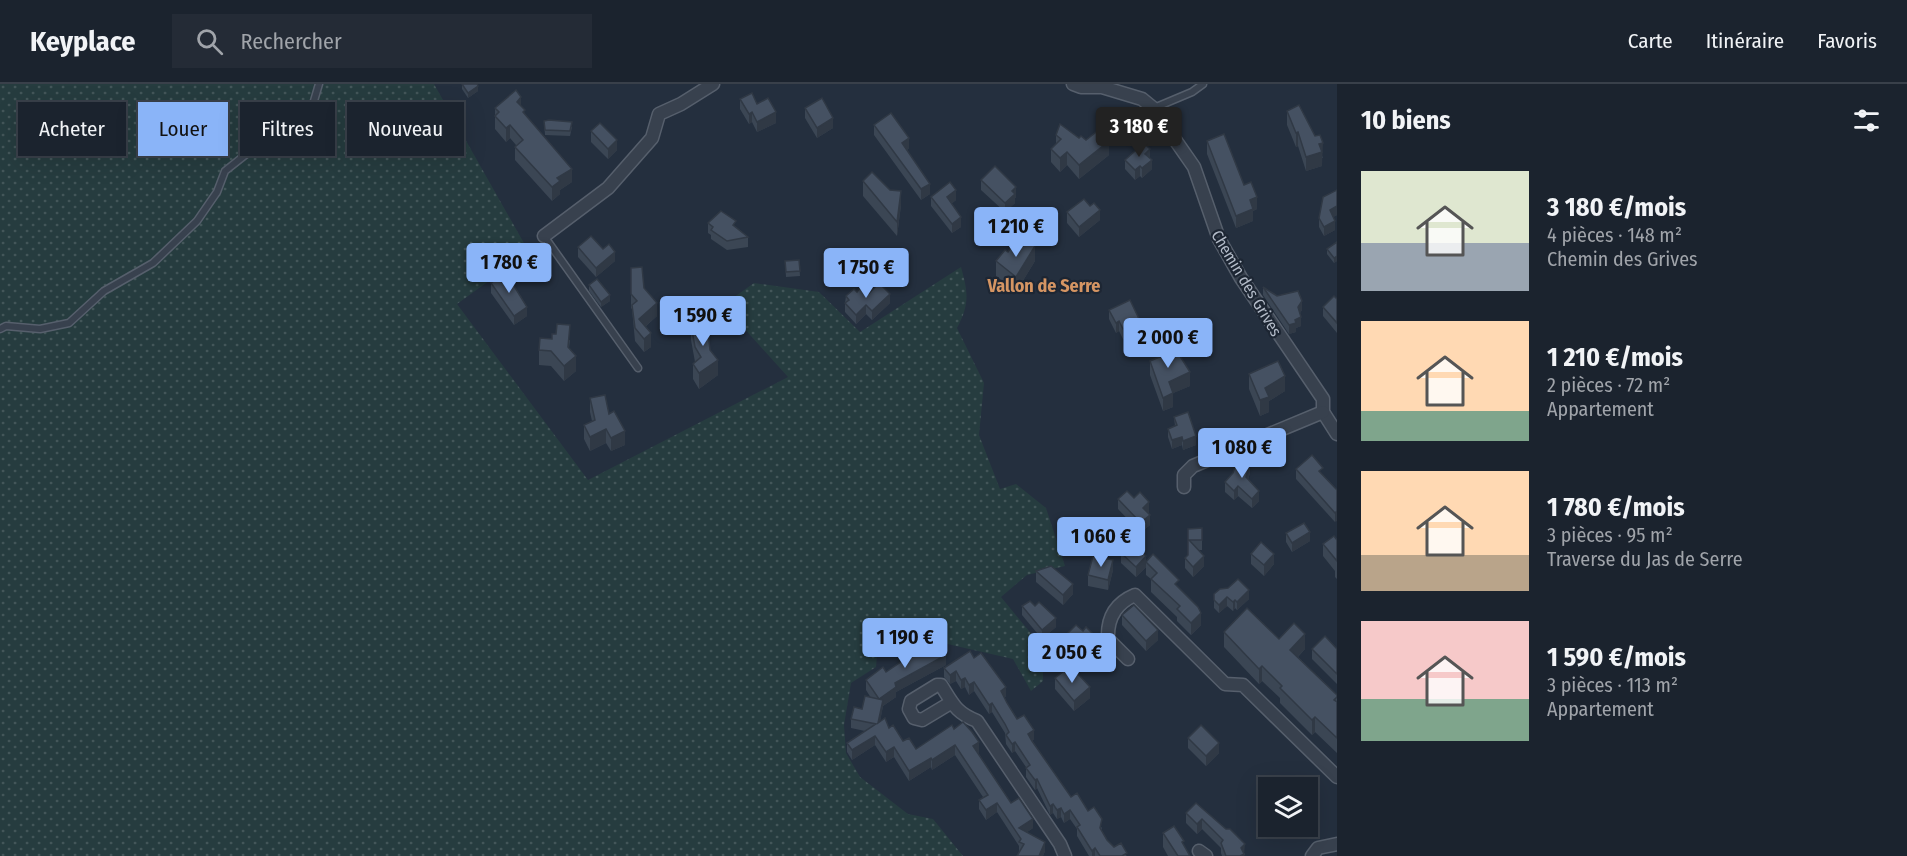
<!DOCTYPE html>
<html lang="fr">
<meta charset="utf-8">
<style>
:root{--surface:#1b232e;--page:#242b36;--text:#f1f3f6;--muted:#a0a4aa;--line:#39404a;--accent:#8ab4f8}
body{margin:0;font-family:"Fira Sans Condensed",sans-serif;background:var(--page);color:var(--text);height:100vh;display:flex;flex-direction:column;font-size:22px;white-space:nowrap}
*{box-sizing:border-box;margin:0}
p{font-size:20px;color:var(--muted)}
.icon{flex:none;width:33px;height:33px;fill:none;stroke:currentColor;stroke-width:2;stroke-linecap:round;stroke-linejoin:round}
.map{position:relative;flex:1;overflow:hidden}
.panel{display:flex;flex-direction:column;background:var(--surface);width:570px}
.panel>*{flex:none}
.banner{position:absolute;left:18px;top:18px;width:570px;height:54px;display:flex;gap:12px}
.tools{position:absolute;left:1258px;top:693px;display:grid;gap:12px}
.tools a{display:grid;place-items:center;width:60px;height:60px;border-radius:0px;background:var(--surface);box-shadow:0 6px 24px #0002,0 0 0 2px var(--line);font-size:30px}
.price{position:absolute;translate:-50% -51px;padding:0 14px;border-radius:6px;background:var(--accent);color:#111;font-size:20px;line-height:39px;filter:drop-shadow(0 2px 3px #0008)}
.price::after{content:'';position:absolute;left:50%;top:36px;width:18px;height:14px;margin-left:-9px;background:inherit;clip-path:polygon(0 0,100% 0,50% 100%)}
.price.current{background:#222;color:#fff}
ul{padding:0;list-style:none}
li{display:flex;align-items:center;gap:18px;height:150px;padding:0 24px}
li span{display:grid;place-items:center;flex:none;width:168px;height:120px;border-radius:0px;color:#555}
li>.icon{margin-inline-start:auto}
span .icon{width:72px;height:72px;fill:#fffc;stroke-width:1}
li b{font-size:26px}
h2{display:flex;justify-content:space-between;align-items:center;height:72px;padding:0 24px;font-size:26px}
.tag{padding:0 21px;border-radius:0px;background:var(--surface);box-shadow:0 6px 24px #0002,0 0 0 2px var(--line);font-size:21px;line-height:54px}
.tag.current{background:var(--accent);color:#111}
header{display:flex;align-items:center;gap:36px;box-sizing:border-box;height:84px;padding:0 30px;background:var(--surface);border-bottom:2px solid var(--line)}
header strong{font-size:28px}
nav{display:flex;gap:33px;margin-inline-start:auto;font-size:21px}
.search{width:420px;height:54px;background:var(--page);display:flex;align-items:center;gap:15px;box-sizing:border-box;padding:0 21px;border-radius:0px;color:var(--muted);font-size:22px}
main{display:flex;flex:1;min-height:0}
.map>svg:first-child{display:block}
.grass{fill:url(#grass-dots)}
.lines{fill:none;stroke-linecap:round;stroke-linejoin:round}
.service-casing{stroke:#565f6c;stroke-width:9}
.minor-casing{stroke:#565f6c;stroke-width:15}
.service{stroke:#38414e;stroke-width:6}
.minor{stroke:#38414e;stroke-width:12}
.wall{fill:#3b4654}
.shaded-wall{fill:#303945}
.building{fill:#455162;stroke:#303945;stroke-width:1.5}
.labels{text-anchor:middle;stroke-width:4.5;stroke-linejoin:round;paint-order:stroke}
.street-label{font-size:16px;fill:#b4bcc9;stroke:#1d2633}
.neighbourhood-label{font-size:18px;font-weight:bold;fill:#d59563;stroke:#1d2633}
</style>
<header>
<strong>Keyplace</strong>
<div class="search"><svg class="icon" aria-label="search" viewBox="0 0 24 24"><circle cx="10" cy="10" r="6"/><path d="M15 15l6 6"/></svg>Rechercher</div>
<nav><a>Carte</a><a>Itinéraire</a><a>Favoris</a></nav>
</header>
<main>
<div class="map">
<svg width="1337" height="772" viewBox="0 0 1337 772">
<defs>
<pattern id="grass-dots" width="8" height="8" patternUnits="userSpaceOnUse" patternTransform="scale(1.5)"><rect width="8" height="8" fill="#263c3f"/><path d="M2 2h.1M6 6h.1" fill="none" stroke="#435659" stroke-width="1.8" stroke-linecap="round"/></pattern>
</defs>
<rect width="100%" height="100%" fill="#242f3e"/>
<path class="grass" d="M0 0H434L529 168 457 220 588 396 788 293 723 221 754 199 819 208 860 248 961 183C968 208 970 220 957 244L984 299 979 351 1000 405 1016 400 1046 424 1065 482 1027 491 1001 513 1043 564V597L1031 607 1013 575 930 556 907 554 877 571 876 583 851 599 844 641 846 669 860 693 908 730 933 735 963 772H0Z"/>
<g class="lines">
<g class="service-casing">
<g id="service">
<polyline points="1154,24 1192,8 1203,0"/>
<polyline points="544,152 638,284"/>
<polyline points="0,245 6,242 40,245 69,239 104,207 153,179 197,137 217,108 225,87 259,60 271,57 296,42 311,27 319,0"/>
</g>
</g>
<g class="minor-casing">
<g id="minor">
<polyline points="1073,0 1081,3 1102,3 1142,15 1153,24 1194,83 1219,155 1241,194 1323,315 1323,328 1337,350"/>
<polyline points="544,152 608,104 652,54 659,30 681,20 713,0"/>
<polyline points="1184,403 1184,391 1193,382 1323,328"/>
<path d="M1128 575 1108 555C1107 534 1116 519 1135 511L1225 600 1243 601 1337 693"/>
<path d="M952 618 922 636 914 634 909 625 911 617 937 601H941C953 620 956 629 977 637L1060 760 1065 772"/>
<polyline points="1199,767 1206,772"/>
<polyline points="1312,772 1318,764 1337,760"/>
</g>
</g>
<use href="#service" class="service"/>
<use href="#minor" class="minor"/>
</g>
<g class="wall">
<polygon points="462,0 478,7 468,14 462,5"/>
<polygon points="740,15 757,20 776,39 757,48 752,38 749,40 740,25"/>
<polygon points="521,22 525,30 572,98 560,106 560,110 552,117 515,76 515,63 516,61 510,54 506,58 495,45 495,24"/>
<polygon points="805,24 833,44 817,54 805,34"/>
<polygon points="1287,27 1315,52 1323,74 1322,74 1322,82 1306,87 1298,62 1296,63 1287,41"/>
<polygon points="544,37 572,43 570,52 545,51"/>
<polygon points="874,41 909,64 907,66 930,110 921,116 874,51"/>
<polygon points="591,47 617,66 608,75 591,58"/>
<polygon points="1056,51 1079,54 1086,56 1109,71 1079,95 1067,81 1060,88 1051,78 1051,65 1056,60"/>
<polygon points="1207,57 1244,101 1257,125 1253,127 1253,137 1236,144 1207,70"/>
<polygon points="1150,74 1152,85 1142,94 1140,92 1135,96 1125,85 1125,76"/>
<polygon points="981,96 1016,113 1015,114 1015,119 1005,128 981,106"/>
<polygon points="863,97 901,121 897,152 863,112"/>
<polygon points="1337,106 1337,131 1333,133 1335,146 1324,152 1319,143 1319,134"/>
<polygon points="931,113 956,116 951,120 961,143 952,149 931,122"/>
<polygon points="1090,122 1100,136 1079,153 1067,139 1067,128"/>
<polygon points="708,139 736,143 748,153 748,163 727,166 711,155 711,151 708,149"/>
<polygon points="1337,158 1337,177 1334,179 1327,170 1327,165"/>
<polygon points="578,163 603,165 615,177 596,193 578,173"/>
<polygon points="1008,168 1035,177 1016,208 996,192 996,177"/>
<polygon points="799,176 800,192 786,193 785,177"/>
<polygon points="631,184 644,204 657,232 646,242 651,263 644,268 635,257 632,225 631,224"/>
<polygon points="491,199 527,232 514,241 491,209"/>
<polygon points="589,201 610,217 601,223 589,207"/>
<polygon points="1263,203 1302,226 1300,229 1301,242 1296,244 1296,248 1289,250 1263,211"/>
<polygon points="857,208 869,209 890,219 872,236 866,230 856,240 845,228 845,219 846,212"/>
<polygon points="1337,215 1337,249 1323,232 1323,223"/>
<polygon points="1109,226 1140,246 1123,255 1119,247 1116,249 1109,235"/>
<polygon points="691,241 710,266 718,291 699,305 693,295 693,280 695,278 691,256"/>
<polygon points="570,256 569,264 576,287 564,297 551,282 539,281 539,266"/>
<polygon points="1160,267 1190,302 1173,309 1173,323 1163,327 1150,291 1150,277 1160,273"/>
<polygon points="1249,290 1285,307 1269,317 1269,328 1260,332 1249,305"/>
<polygon points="590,314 609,330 625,361 611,367 606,359 590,367 584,355 584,341 592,337 590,328"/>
<polygon points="1174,333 1196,361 1183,366 1182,361 1172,365 1168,353 1168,345 1175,342"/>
<polygon points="1296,385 1323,391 1337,406 1335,438 1296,395"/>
<polygon points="1250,389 1248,395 1259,417 1252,424 1238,412 1234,416 1225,408 1225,398"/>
<polygon points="1118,415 1149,428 1148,429 1150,441 1145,445 1139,447 1118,425"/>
<polygon points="1202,444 1202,466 1198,466 1204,482 1193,493 1185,484 1185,474 1188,471 1188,445"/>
<polygon points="1286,449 1310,457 1292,468 1286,458"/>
<polygon points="1337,456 1337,495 1335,493 1335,487 1323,472 1323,460"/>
<polygon points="1121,469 1146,478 1179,504 1201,541 1191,551 1177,537 1177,533 1151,508 1151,495 1146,491 1146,483 1136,493 1121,479"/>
<polygon points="1251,470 1274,480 1264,492 1251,480"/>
<polygon points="1113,486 1108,506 1088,502 1088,491"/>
<polygon points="1036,487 1073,510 1063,521 1036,498"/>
<polygon points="1214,510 1249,515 1237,526 1235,524 1233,527 1227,522 1219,529 1214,524"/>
<polygon points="1022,522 1035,522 1056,543 1042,555 1022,531"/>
<polygon points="1122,531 1158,556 1146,567 1122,541"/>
<polygon points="1224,548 1279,555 1305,565 1298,573 1337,611 1337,669 1315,648 1312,651 1280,619 1280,614 1262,597 1259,600 1224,563"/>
<polygon points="1066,551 1099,566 1085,580 1066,561"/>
<polygon points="1312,565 1337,565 1337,600 1312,575"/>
<polygon points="974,574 1006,612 1004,614 1007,619 1017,635 1034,655 1032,657 1071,713 1088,727 1102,744 1101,747 1107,756 1114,763 1127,772 1089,772 1077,752 1077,745 1070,735 1064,739 1061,733 1057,735 1053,729 1050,731 1037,704 1035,706 1026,693 1026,683 1015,667 1012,669 1006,660 1005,649 992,628 989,630 974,607 969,611 965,603 961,605 956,597 950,600 944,593 944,584"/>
<polygon points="946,581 896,608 896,613 883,622 880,637 889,644 903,657 916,665 954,645 979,668 978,669 1011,719 1033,744 1027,748 1045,767 1043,772 1017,772 1019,768 1019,762 997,728 986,736 979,725 979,716 983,713 955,671 932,686 931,683 909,697 894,673 886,678 875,661 852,676 847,668 847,659 865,647 851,644 851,635 862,625 871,614 866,606 866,596 886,588"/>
<polygon points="1055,594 1090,614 1074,627 1055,605"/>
<polygon points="1188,654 1219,669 1206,682 1188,664"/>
<polygon points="1196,719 1245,770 1244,772 1222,772 1221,769 1221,764 1202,745 1197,750 1186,739 1186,729"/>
<polygon points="1269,732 1269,742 1293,742 1293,746 1278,754 1277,751 1272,752 1269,742"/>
<polygon points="1163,749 1184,762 1190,772 1168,772 1163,763"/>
</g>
<g class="shaded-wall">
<polygon points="478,2 478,7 468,14 468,9"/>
<polygon points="521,13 521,26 517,18"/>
<polygon points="752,28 752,38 749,40 749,30"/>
<polygon points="776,28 776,39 757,48 757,38"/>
<polygon points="833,34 833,44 817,54 817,44"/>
<polygon points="510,41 510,54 506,58 506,44"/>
<polygon points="1298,48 1298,62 1296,63 1296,49"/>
<polygon points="909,54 909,64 902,69 902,59"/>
<polygon points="617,56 617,66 608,75 608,65"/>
<polygon points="1109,57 1109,71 1079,95 1079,81"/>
<polygon points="1323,59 1322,82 1306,87 1306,73 1319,60"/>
<polygon points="1150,65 1150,75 1145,70"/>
<polygon points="1067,68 1067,81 1060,88 1060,74"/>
<polygon points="1152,76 1152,85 1142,94 1142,84"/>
<polygon points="1140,82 1140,92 1135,96 1135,86"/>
<polygon points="572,85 572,98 560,106 560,110 552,117 552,103 557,94"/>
<polygon points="930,100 930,110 921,116 921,105"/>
<polygon points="1016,103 1016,113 1015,114 1015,119 1005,128 1005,119"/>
<polygon points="956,106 956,116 947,123 947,113"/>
<polygon points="901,107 901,121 897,152 897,138"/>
<polygon points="1257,113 1257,125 1253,127 1253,137 1236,144 1236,132 1250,116"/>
<polygon points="1337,122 1337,131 1330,135 1330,126"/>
<polygon points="1100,126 1100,136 1079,153 1079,143"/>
<polygon points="961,133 961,143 952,149 952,140"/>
<polygon points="1335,137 1335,146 1324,152 1324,143"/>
<polygon points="1035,162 1035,177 1016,208 1016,193"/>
<polygon points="615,168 615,177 596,193 596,184"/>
<polygon points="1337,172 1337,177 1334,179 1334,174"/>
<polygon points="890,210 890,219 872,236 872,227"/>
<polygon points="610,211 610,217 601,223 601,218"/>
<polygon points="1302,217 1302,226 1298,232 1298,223"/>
<polygon points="657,219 657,232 639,248 639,235"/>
<polygon points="866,221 866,230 856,240 856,231"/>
<polygon points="527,223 527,232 514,241 514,232"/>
<polygon points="1301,233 1301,242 1296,244 1296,248 1289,250 1289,241 1295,236"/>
<polygon points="1119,237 1119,247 1116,249 1116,239"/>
<polygon points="1140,237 1140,246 1123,255 1123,245"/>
<polygon points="651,249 651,263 644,268 644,255"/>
<polygon points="576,272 576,287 564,297 564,282"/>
<polygon points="718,276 718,291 699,305 699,289"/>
<polygon points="1190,288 1190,302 1169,311 1169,298"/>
<polygon points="1285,292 1285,307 1269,317 1269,328 1260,332 1260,316 1265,304"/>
<polygon points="1173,309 1173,323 1163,327 1163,314"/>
<polygon points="606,345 606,359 590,367 590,353"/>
<polygon points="625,347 625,361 611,367 611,354"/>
<polygon points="1196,352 1196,361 1183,366 1183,357"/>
<polygon points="1182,353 1182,361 1172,365 1172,356"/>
<polygon points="1250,379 1250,389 1246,403 1246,393"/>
<polygon points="1238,402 1238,412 1234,416 1234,407"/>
<polygon points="1259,407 1259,417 1252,424 1252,415"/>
<polygon points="1149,418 1149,428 1143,433 1143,424"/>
<polygon points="1337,427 1337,437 1335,438 1335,429"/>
<polygon points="1150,431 1150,441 1145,445 1139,447 1139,437"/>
<polygon points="1310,448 1310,457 1292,468 1292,459"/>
<polygon points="1274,470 1274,480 1264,492 1264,481"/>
<polygon points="1146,472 1146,483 1136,493 1136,483"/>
<polygon points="1204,472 1204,482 1193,493 1193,483"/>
<polygon points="1113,476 1113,486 1108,506 1108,496"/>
<polygon points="1073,500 1073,510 1063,521 1063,511"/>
<polygon points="1249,506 1249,515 1237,526 1237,518"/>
<polygon points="1227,513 1227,522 1219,529 1219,521"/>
<polygon points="1235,516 1235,524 1233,527 1233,518"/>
<polygon points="1201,529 1201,541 1191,551 1191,539"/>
<polygon points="1056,534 1056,543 1042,555 1042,546"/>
<polygon points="1158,546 1158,556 1146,567 1146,557"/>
<polygon points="1305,550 1305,565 1290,581 1290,566"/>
<polygon points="1099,556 1099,566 1085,580 1085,569"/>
<polygon points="946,571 946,581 896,608 896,613 883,622 878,648 879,615 895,599"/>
<polygon points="1262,582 1262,597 1259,600 1259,585"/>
<polygon points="956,587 956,597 950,600 950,591"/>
<polygon points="965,594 965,603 961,605 961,596"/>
<polygon points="974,598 974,607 969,611 969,601"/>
<polygon points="1006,603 1006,612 1001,616 1001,607"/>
<polygon points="1090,603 1090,614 1074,627 1074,617"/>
<polygon points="992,619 992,628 989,630 989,621"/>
<polygon points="1315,633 1315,648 1312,651 1312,636"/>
<polygon points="1034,646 1034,655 1028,659 1028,650"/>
<polygon points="875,652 875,661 852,676 852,666"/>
<polygon points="979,658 979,668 973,672 973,662"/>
<polygon points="1015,658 1015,667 1012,669 1012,660"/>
<polygon points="1219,659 1219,669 1206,682 1206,672"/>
<polygon points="955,661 955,671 932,686 932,676"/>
<polygon points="894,663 894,673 886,678 886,668"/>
<polygon points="931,674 931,683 909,697 909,687"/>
<polygon points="1037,695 1037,704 1035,706 1035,696"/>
<polygon points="997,719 997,728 986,736 986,726"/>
<polygon points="1053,720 1053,729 1050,731 1050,722"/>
<polygon points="1061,724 1061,733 1057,735 1057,726"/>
<polygon points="1070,726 1070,735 1064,739 1064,730"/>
<polygon points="1033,735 1033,744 1020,753 1019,744"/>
<polygon points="1202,735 1202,745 1197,750 1197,740"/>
<polygon points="1282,742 1293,742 1293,746 1278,754 1278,744"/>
<polygon points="1045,758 1045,767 1043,772 1039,772"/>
<polygon points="1245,760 1244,772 1240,772 1241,764"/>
<polygon points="1095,764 1095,772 1092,772 1092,767"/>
</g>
<g class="building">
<polygon points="462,0 477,0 478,2 468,9"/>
<polygon points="516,6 521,13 517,18 525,26 523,28 572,85 557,94 560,97 552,103 515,63 523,56 510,41 506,44 495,32 499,28 495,24"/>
<polygon points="752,9 757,20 768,14 776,28 757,38 752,28 749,30 740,15"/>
<polygon points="822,14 833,34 817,44 805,24"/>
<polygon points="1299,21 1315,52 1320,51 1323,59 1319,60 1322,68 1306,73 1298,48 1296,49 1287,27"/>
<polygon points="891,29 909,54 902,59 930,100 921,105 874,41"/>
<polygon points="549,36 572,38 570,47 545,46 544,37"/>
<polygon points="600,39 617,56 608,65 591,47"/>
<polygon points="1060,40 1079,54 1081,52 1086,56 1100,45 1109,57 1079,81 1067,68 1060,74 1051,65 1061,55 1056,51"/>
<polygon points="1224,50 1244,101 1251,98 1257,113 1250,116 1253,125 1236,132 1207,57"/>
<polygon points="1144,59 1150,65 1145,70 1152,76 1142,84 1140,82 1135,86 1125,76"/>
<polygon points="995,82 1016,103 1012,107 1015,110 1005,119 981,96"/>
<polygon points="872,88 890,106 901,107 897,138 863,97"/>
<polygon points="950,98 956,106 947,113 961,133 952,140 931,113"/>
<polygon points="1337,106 1337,122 1330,126 1335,137 1324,143 1319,134 1323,113"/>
<polygon points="1084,115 1090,122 1094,119 1100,126 1079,143 1067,128"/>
<polygon points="721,127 736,137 733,141 748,153 727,157 711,146 713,143 708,139"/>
<polygon points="591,152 603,165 609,160 615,168 596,184 578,163"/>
<polygon points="1027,155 1035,162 1016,193 996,177 1005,166 1008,168 1013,160 1020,165"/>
<polygon points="1337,158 1337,172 1334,174 1327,165"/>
<polygon points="799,176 800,187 786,188 785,177"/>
<polygon points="642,183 644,204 657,219 639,235 651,249 644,255 635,244 632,221 637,217 631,210 631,184"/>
<polygon points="506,189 527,223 514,232 491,199"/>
<polygon points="597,195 610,211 601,218 589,201"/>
<polygon points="879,199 890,210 872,227 866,221 856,231 845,219 849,216 846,212 854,205 857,208 860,204 869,209"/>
<polygon points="1263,203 1277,212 1298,207 1302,217 1298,223 1301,233 1295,236 1296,239 1289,241"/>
<polygon points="1334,212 1337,215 1337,239 1323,223"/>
<polygon points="1130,216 1140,237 1123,245 1119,237 1116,239 1109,226"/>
<polygon points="707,238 710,266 718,276 699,289 693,280 701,273 695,263 691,241"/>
<polygon points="557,240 570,241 568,263 576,272 564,282 551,267 539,266 540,254 552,255 552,250 556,250"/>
<polygon points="1173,261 1190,288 1169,298 1173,309 1163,314 1150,277 1162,272 1160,267"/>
<polygon points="1278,277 1285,292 1265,304 1269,313 1260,316 1249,290"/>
<polygon points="605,311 609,330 614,327 625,347 611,354 606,345 590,353 584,341 595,336 590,314"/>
<polygon points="1188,328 1196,352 1183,357 1182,353 1172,356 1168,345 1177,341 1174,333"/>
<polygon points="1312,371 1323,384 1319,387 1337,406 1337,427 1335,429 1296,385"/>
<polygon points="1237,375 1250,379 1246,393 1259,407 1252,415 1238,402 1234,407 1225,398 1233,389"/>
<polygon points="1127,407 1134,414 1140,408 1149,418 1143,424 1150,431 1145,435 1139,437 1118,415"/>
<polygon points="1304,439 1310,448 1292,459 1286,449"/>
<polygon points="1202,444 1202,456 1189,456 1204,472 1193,483 1185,474 1188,471 1188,445"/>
<polygon points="1334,452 1337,456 1337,477 1323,460"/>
<polygon points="1132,458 1146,472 1136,483 1121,469"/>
<polygon points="1261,458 1274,470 1264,481 1251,470"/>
<polygon points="1153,470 1179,496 1175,500 1198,523 1201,529 1191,539 1177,525 1180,522 1151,495 1157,489 1146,478"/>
<polygon points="1093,472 1113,476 1108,496 1088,491"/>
<polygon points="1051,482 1073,500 1063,511 1036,487"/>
<polygon points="1238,495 1249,506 1237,518 1235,516 1233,518 1227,513 1219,521 1214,516 1214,510 1220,505 1228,504"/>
<polygon points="1030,517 1035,522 1039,518 1056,534 1042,546 1022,522"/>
<polygon points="1134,521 1158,546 1146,557 1122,531"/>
<polygon points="1247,524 1279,555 1294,539 1305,550 1290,566 1337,611 1337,613 1334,616 1337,618 1337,654 1315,633 1312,636 1280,604 1282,602 1262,582 1259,585 1224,548"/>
<polygon points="1076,541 1083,547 1086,543 1099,556 1085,569 1066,551"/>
<polygon points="1325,552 1337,565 1337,590 1312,565"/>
<polygon points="935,555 946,571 895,599 896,603 879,615 866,596 883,583 886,588"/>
<polygon points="970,567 974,574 981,569 1006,603 1001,607 1007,619 1017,635 1024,631 1034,646 1028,650 1032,657 1071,713 1077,709 1088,727 1094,723 1102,735 1100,744 1107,756 1114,763 1121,759 1127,769 1122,772 1100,772 1095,764 1092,767 1077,743 1080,741 1070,726 1064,730 1061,724 1057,726 1053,720 1050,722 1037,695 1035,696 1026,684 1030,681 1015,658 1012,660 1006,651 1009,648 1005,640 992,619 989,621 974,598 969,601 965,594 961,596 956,587 950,591 944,584"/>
<polygon points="1068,584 1079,591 1090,603 1074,617 1055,594"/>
<polygon points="865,612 883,616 878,639 885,634 889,644 893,641 903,657 909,654 916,665 952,641 954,645 963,638 972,648 979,658 973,662 1011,719 1019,714 1033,735 1019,744 1045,758 1039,772 1017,772 1024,760 1019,758 1021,755 997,719 986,726 979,716 988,711 955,661 932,676 931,674 909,687 894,663 886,668 875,652 852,666 847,659 876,640 851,635 854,623 862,625"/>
<polygon points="1201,641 1219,659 1206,672 1188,654"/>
<polygon points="1196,719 1226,745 1230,745 1245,760 1241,764 1244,770 1240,772 1226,772 1221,759 1223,756 1202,735 1197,740 1186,729"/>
<polygon points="1174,742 1184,757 1182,758 1190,772 1178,772 1163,749"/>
</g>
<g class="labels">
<g class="street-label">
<text transform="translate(1247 199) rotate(59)" y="6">Chemin des Grives</text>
</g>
<g class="neighbourhood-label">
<text x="1044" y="208">Vallon de Serre</text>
</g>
</g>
</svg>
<div class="tools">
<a><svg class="icon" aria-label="layers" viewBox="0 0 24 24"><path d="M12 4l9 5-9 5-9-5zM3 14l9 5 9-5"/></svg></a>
</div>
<b class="price current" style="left:1139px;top:74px">3 180 €</b>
<b class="price" style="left:1016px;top:174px">1 210 €</b>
<b class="price" style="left:509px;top:210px">1 780 €</b>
<b class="price" style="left:866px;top:215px">1 750 €</b>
<b class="price" style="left:703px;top:263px">1 590 €</b>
<b class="price" style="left:1168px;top:285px">2 000 €</b>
<b class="price" style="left:1242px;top:395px">1 080 €</b>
<b class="price" style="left:1101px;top:484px">1 060 €</b>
<b class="price" style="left:905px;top:585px">1 190 €</b>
<b class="price" style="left:1072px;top:600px">2 050 €</b>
<div class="banner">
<a class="tag">Acheter</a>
<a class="tag current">Louer</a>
<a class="tag">Filtres</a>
<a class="tag">Nouveau</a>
</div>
</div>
<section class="panel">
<h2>10 biens<svg class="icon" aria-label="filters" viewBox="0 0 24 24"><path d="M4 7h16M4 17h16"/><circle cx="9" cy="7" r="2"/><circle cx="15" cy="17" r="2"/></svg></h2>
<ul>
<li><span style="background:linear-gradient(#dfe7d0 60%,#9aa5b1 0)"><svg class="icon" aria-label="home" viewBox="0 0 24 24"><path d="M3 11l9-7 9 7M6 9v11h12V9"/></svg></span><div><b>3 180 €/mois</b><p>4 pièces · 148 m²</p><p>Chemin des Grives</p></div></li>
<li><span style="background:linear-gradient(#ffd9b3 75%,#7fa58c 0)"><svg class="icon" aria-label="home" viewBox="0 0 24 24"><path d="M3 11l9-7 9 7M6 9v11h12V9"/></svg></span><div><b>1 210 €/mois</b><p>2 pièces · 72 m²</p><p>Appartement</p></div></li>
<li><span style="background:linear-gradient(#ffd9b3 70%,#b9a48a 0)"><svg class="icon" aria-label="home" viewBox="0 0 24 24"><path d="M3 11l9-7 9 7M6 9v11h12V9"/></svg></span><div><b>1 780 €/mois</b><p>3 pièces · 95 m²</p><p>Traverse du Jas de Serre</p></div></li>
<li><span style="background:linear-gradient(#f6c9c9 65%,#7fa58c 0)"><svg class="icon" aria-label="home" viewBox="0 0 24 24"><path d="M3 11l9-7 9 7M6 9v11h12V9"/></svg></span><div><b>1 590 €/mois</b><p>3 pièces · 113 m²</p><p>Appartement</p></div></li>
</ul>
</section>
</main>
